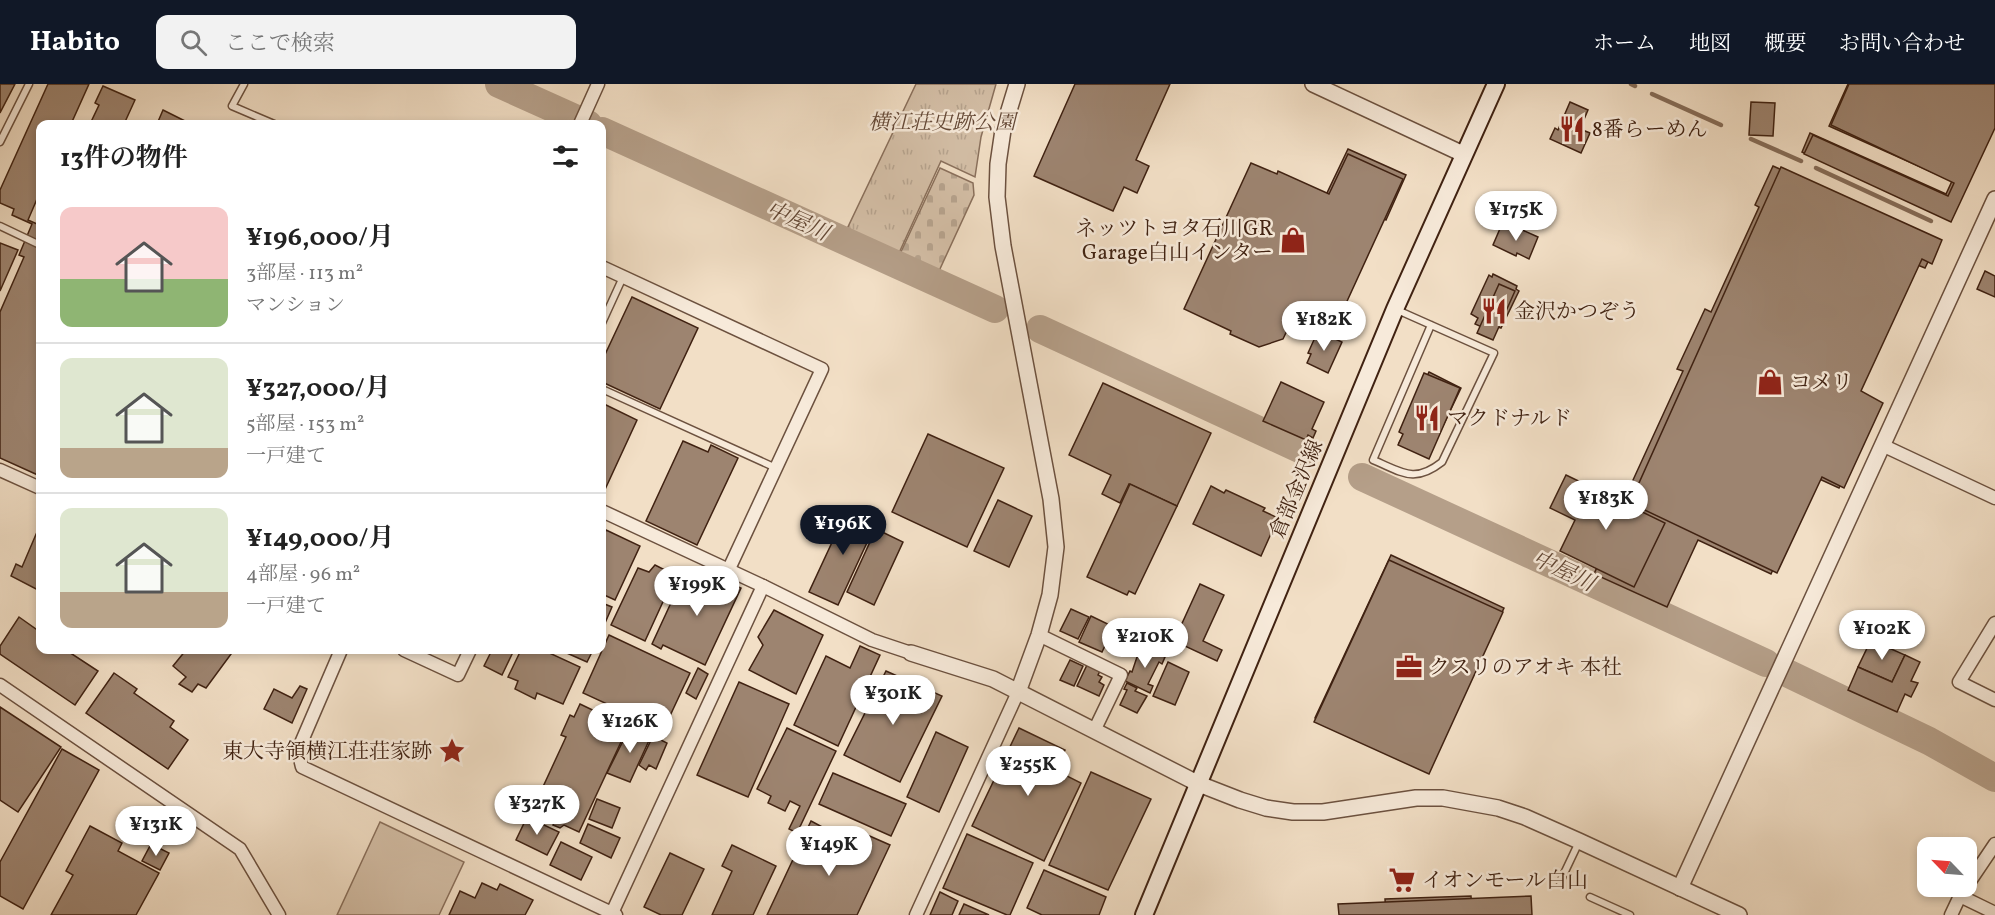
<!DOCTYPE html>
<html lang="ja">
<meta charset="utf-8">
<style>
:root{--surface:#fff;--page:#f2f2f2;--text:#222;--muted:#767676;--line:#e0e0e0;--accent:#111827}
body{margin:0;font-family:Vollkorn,"Noto Serif JP",serif;background:var(--page);color:var(--text);height:100vh;display:flex;flex-direction:column;font-size:22px;white-space:nowrap}
*{box-sizing:border-box;margin:0}
p{font-size:20px;color:var(--muted)}
.icon{flex:none;width:33px;height:33px;fill:none;stroke:currentColor;stroke-width:2;stroke-linecap:round;stroke-linejoin:round}
.map{position:relative;flex:1;overflow:hidden}
.side{position:absolute;left:36px;top:36px;width:570px;height:534px;display:flex;flex-direction:column;background:var(--surface);border-radius:12px;box-shadow:0 3px 9px #0003}
.side>*{flex:none}
.needle{width:39px;rotate:295deg}
.buttons{position:absolute;left:1917px;top:753px;display:grid;gap:12px}
.buttons a{display:grid;place-items:center;width:60px;height:60px;border-radius:12px;background:var(--surface);box-shadow:0 3px 9px #0003;font-size:30px}
.price{position:absolute;translate:-50% -51px;padding:0 14px;border-radius:21px;background:#fff;color:#222;font-size:20px;line-height:39px;filter:drop-shadow(0 2px 3px #0008)}
.price::after{content:'';position:absolute;left:50%;top:36px;width:18px;height:14px;margin-left:-9px;background:inherit;clip-path:polygon(0 0,100% 0,50% 100%)}
.price.selected{background:var(--accent);color:#fff}
ul{padding:0;list-style:none}
li{display:flex;align-items:center;gap:18px;height:150px;padding:0 24px}
li+li{border-top:2px solid var(--line)}
li span{display:grid;place-items:center;flex:none;width:168px;height:120px;border-radius:12px;color:#555}
li>.icon{margin-inline-start:auto}
span .icon{width:72px;height:72px;fill:#fffc;stroke-width:1}
li b{font-size:26px}
h2{display:flex;justify-content:space-between;align-items:center;height:72px;padding:0 24px;font-size:26px}
header{display:flex;align-items:center;gap:36px;box-sizing:border-box;height:84px;padding:0 30px;background:var(--accent);color:#fff}
header strong{font-size:28px}
nav{display:flex;gap:33px;margin-inline-start:auto;font-size:21px}
.search{width:420px;height:54px;background:var(--page);display:flex;align-items:center;gap:15px;box-sizing:border-box;padding:0 21px;border-radius:12px;color:var(--muted);font-size:22px}
.map>svg:first-child{display:block}
.grass{fill:url(#grass-tufts);stroke:#8a705c;stroke-width:1.5}
.cemetery{fill:url(#cemetery-stones);stroke:#8a705c;stroke-width:1.5}
.garden{fill:#d4bfa7;stroke:#8a705c;stroke-width:1.5}
.lines{fill:none;stroke-linecap:round;stroke-linejoin:round}
.stream{stroke:#866d59;stroke-width:4.5}
.river{stroke:#b59f89;stroke-width:28}
.building{fill:#9d8470;stroke:#402212;stroke-width:1.5}
.service-casing{stroke:#6c513f;stroke-width:9}
.minor-casing{stroke:#6c513f;stroke-width:15}
.tertiary-casing{stroke:#6c513f;stroke-width:18}
.secondary-casing{stroke:#402212;stroke-width:20}
.service{stroke:#f7eada;stroke-width:6}
.minor{stroke:#f7eada;stroke-width:12}
.tertiary{stroke:#f7eada;stroke-width:15}
.secondary{stroke:#f7eada;stroke-width:16}
.labels{text-anchor:middle;stroke-width:5;stroke-linejoin:round;paint-order:stroke}
.park-label{font-size:21px;font-style:italic;fill:#654937;stroke:#f7eada}
.poi-label{font-size:21px;fill:#402212;stroke:#f7eada;text-anchor:start}
.street-label{font-size:21px;fill:#402212;stroke:#f7eada}
.water-label{font-size:22px;font-style:italic;fill:#634836;stroke:#f7eada}
</style>
<header>
<strong>Habito</strong>
<div class="search"><svg class="icon" aria-label="search" viewBox="0 0 24 24"><circle cx="10" cy="10" r="6"/><path d="M15 15l6 6"/></svg>ここで検索</div>
<nav><a>ホーム</a><a>地図</a><a>概要</a><a>お問い合わせ</a></nav>
</header>
<div class="map">
<svg width="1995" height="831" viewBox="0 0 1995 831">
<defs>
<pattern id="grass-tufts" width="24" height="20" patternUnits="userSpaceOnUse" patternTransform="scale(1.5)"><rect width="24" height="20" fill="#d4bfa7"/><path d="M3 7l-1-3M5 7V3M7 7l1-3M15 17l-1-3M17 17v-4M19 17l1-3" fill="none" stroke="#b7a48f"/></pattern>
<pattern id="cemetery-stones" width="16" height="16" patternUnits="userSpaceOnUse" patternTransform="scale(1.5)"><rect width="16" height="16" fill="#d4bfa7"/><path d="M2 7V4a2 2 0 0 1 4 0v3zM10 15v-3a2 2 0 0 1 4 0v3z" fill="#b7a48f"/></pattern>
</defs>
<rect width="100%" height="100%" fill="#f2dfc6"/>
<filter id="stains"><feTurbulence type="fractalNoise" baseFrequency=".00333" numOctaves="4"/><feColorMatrix values="0 0 0 0 .2 0 0 0 0 .09 0 0 0 0 .02 0 0 0 .5 -.17"/></filter>
<radialGradient id="worn" r=".72"><stop offset=".6" stop-color="#630" stop-opacity="0"/><stop offset="1" stop-color="#630" stop-opacity=".3"/></radialGradient>
<polygon class="grass" points="916,0 996,0 981,53 975,93 941,77 899,169 847,145"/>
<polygon class="cemetery" points="940,84 973,99 974,111 939,187 900,170"/>
<polygon class="garden" points="380,738 464,778 439,831 337,831"/>
<g class="lines">
<g class="stream">
<polyline points="1631,0 1635,2"/>
<polyline points="1652,10 1721,41"/>
<polyline points="1751,55 1801,77"/>
<polyline points="1816,84 1931,137"/>
</g>
<g class="river">
<polyline points="499,0 588,40"/>
<polyline points="602,47 995,225"/>
<polyline points="1040,245 1304,367"/>
<polyline points="1362,393 1766,579"/>
<polyline points="1789,590 1929,657 1995,694"/>
</g>
</g>
<g class="building">
<polygon points="0,0 15,0 0,29"/>
<polygon points="48,0 89,0 71,40 40,40 40,108 28,136 37,140 40,131 40,249 37,257 40,258 40,392 0,374 0,228 24,173 19,171 32,140 12,131 14,125 0,119 0,106"/>
<polygon points="1075,0 1170,0 1136,76 1149,82 1137,109 1124,103 1113,127 1034,92"/>
<polygon points="1848,0 1995,0 1995,38 1951,136 1802,68 1810,49 1946,110 1952,97 1829,42"/>
<polygon points="1849,0 1995,0 1995,44 1951,138 1804,70 1813,51 1948,112 1954,99 1831,41"/>
<polygon points="103,2 135,16 124,40 90,40 99,21 95,19"/>
<polygon points="1570,18 1588,26 1580,45 1590,49 1581,69 1550,55 1555,44 1558,46"/>
<polygon points="1751,18 1775,19 1773,52 1749,51"/>
<polygon points="163,26 191,40 157,40"/>
<polygon points="1348,65 1406,91 1386,136 1327,109"/>
<polygon points="1348,70 1403,95 1332,250 1294,232 1283,255 1259,263 1230,250 1231,247 1184,225 1251,79 1277,90 1278,87 1329,110"/>
<polygon points="1773,82 1938,157 1925,184 1915,180 1856,308 1878,318 1839,404 1815,393 1771,490 1698,456 1667,523 1594,490 1609,457 1585,446 1601,410 1622,420 1683,287 1677,285 1705,225 1711,228 1759,123 1755,121"/>
<polygon points="1781,83 1942,156 1932,180 1922,175 1861,307 1883,319 1844,404 1822,393 1777,489 1630,419"/>
<polygon points="1502,140 1519,148 1520,145 1538,153 1529,175 1517,169 1516,172 1493,161"/>
<polygon points="0,159 18,166 0,207"/>
<polygon points="1985,187 1995,192 1995,213 1977,205"/>
<polygon points="1493,190 1517,202 1516,205 1519,207 1501,244 1498,243 1495,249 1475,240 1478,234 1471,230 1489,191 1492,193"/>
<polygon points="1499,200 1515,207 1493,256 1477,249"/>
<polygon points="632,213 698,244 660,325 602,298 602,277"/>
<polygon points="1318,247 1342,258 1328,289 1307,279 1311,270 1308,269"/>
<polygon points="1429,288 1461,304 1430,369 1422,366 1421,369 1399,359 1406,346 1402,344"/>
<polygon points="1424,289 1460,304 1429,375 1398,361 1403,350 1399,348"/>
<polygon points="1281,298 1324,318 1312,345 1316,347 1313,354 1308,351 1306,356 1263,337"/>
<polygon points="1103,299 1211,349 1177,422 1129,400 1120,419 1102,410 1111,391 1069,371"/>
<polygon points="602,319 637,336 602,412"/>
<polygon points="928,350 1004,384 967,463 892,428"/>
<polygon points="683,357 708,368 711,361 738,374 697,461 646,437"/>
<polygon points="1566,391 1665,439 1634,503 1560,467 1575,436 1550,424"/>
<polygon points="1130,400 1177,422 1135,510 1129,507 1127,511 1087,493"/>
<polygon points="1211,402 1224,409 1226,406 1265,424 1263,427 1278,434 1261,472 1193,440"/>
<polygon points="998,416 1032,432 1009,483 974,467"/>
<polygon points="848,424 877,437 838,521 809,508"/>
<polygon points="40,441 40,507 11,492 16,480 22,483"/>
<polygon points="876,445 903,458 874,521 847,508"/>
<polygon points="606,446 640,462 615,516 602,510 602,464 604,458 602,456"/>
<polygon points="1391,471 1504,524 1428,687 1315,634"/>
<polygon points="1389,476 1503,528 1429,690 1314,638"/>
<polygon points="655,481 665,486 661,493 672,498 645,557 611,541 638,484 649,488"/>
<polygon points="708,489 741,504 705,581 663,561 661,565 652,560 676,508 682,511 692,491 704,497"/>
<polygon points="1200,500 1224,511 1203,557 1222,566 1217,577 1174,557"/>
<polygon points="602,519 612,523 602,546"/>
<polygon points="1071,525 1089,533 1078,555 1060,547"/>
<polygon points="774,526 823,551 796,610 749,586 763,561 758,553"/>
<polygon points="1091,532 1114,543 1102,568 1079,558"/>
<polygon points="19,533 40,548 40,566 66,566 98,587 75,621 0,570 0,562"/>
<polygon points="1115,547 1135,556 1127,572 1107,563"/>
<polygon points="609,551 690,589 668,636 638,622 633,632 583,609"/>
<polygon points="1871,556 1905,571 1892,598 1858,583"/>
<polygon points="860,562 880,571 838,662 794,641 826,572 850,584"/>
<polygon points="1144,563 1165,573 1162,580 1159,578 1148,600 1153,602 1150,609 1125,597 1130,587 1132,588 1139,567 1141,568"/>
<polygon points="186,566 234,566 206,604 198,600 192,608 179,600 186,593 173,582"/>
<polygon points="492,566 514,566 502,591 484,582"/>
<polygon points="521,566 543,566 580,583 563,620 537,609 535,615 515,605 518,597 508,593"/>
<polygon points="560,566 593,566 587,578"/>
<polygon points="1905,571 1920,578 1911,597 1918,599 1911,613 1905,610 1897,628 1848,606 1858,583 1892,598"/>
<polygon points="1070,576 1083,582 1074,602 1060,596"/>
<polygon points="1168,578 1189,588 1175,621 1153,612"/>
<polygon points="1087,581 1100,587 1098,591 1102,593 1099,598 1104,601 1099,612 1077,602"/>
<polygon points="698,584 708,590 696,615 686,609"/>
<polygon points="886,587 942,612 900,698 844,671"/>
<polygon points="114,589 137,605 134,609 174,637 170,643 188,656 168,685 86,629"/>
<polygon points="739,598 789,620 748,713 697,691"/>
<polygon points="1127,599 1137,604 1135,607 1147,612 1137,629 1120,621 1127,606 1124,605"/>
<polygon points="300,602 307,605 292,639 264,625 274,605 292,614"/>
<polygon points="580,620 628,643 579,748 564,741 560,744 553,741 555,736 529,724 537,706 541,707 566,653 561,651 570,631 574,633"/>
<polygon points="0,623 61,663 18,728 0,716"/>
<polygon points="631,641 652,650 630,698 607,689"/>
<polygon points="787,644 836,667 797,749 789,745 800,722 790,717 785,727 768,719 771,712 757,705"/>
<polygon points="1019,644 1065,666 1055,686 1081,699 1044,777 972,742"/>
<polygon points="936,648 968,663 939,728 907,713"/>
<polygon points="653,652 667,659 656,685 649,681 646,686 639,681"/>
<polygon points="62,665 99,686 23,825 0,812 0,778"/>
<polygon points="1091,688 1151,715 1108,806 1049,781"/>
<polygon points="833,689 906,720 891,752 819,720"/>
<polygon points="597,715 620,724 612,744 589,735"/>
<polygon points="527,733 559,748 547,771 516,756"/>
<polygon points="811,737 828,746 818,768 841,778 856,746 890,761 857,831 767,831"/>
<polygon points="588,740 620,754 611,774 580,759"/>
<polygon points="90,742 122,759 118,767 159,789 136,831 51,831 73,791 66,787"/>
<polygon points="967,750 1033,779 1010,831 1007,831 943,804"/>
<polygon points="561,758 592,773 581,796 550,781"/>
<polygon points="151,760 169,769 160,786 142,777"/>
<polygon points="732,761 776,782 753,831 712,831 732,787 722,782"/>
<polygon points="670,769 704,785 682,831 661,831 644,823"/>
<polygon points="1044,786 1106,813 1099,831 1042,831 1027,824"/>
<polygon points="482,799 497,806 500,800 533,816 525,831 449,831 460,807 475,814"/>
<polygon points="940,808 958,817 952,831 930,831"/>
<polygon points="1471,812 1472,831 1386,831 1385,815"/>
<polygon points="1531,812 1532,831 1339,831 1338,820"/>
<polygon points="964,820 989,831 959,831"/>
</g>
<g class="lines">
<g class="service-casing">
<g id="service">
<polyline points="244,0 232,22 274,40"/>
<polyline points="0,58 29,0"/>
<polyline points="0,142 40,161"/>
<path d="M1395 225 1494 269 1442 378C1414 400 1402 388 1373 376L1431 241"/>
<polyline points="602,239 623,193"/>
<polyline points="602,305 776,384"/>
<polyline points="1560,798 1579,758"/>
<polyline points="1590,813 1630,831"/>
</g>
</g>
<g class="minor-casing">
<g id="minor">
<polyline points="580,40 598,0"/>
<polyline points="602,183 822,285 728,487"/>
<polyline points="1882,361 1995,414"/>
<polyline points="0,386 40,404"/>
<polyline points="602,427 763,502 872,556 911,569"/>
<polyline points="1995,539 1959,598 1995,616"/>
<polyline points="1039,551 1121,591 1094,647"/>
<polyline points="341,566 298,666 302,683 616,831"/>
<polyline points="404,566 458,591 470,566"/>
<polyline points="0,601 240,765 279,831"/>
<polyline points="1960,812 1995,829"/>
<polyline points="612,829 763,502"/>
<polyline points="916,831 1018,608"/>
<polyline points="1951,831 1960,812 1995,760"/>
</g>
</g>
<g class="tertiary-casing">
<g id="tertiary">
<polyline points="1017,0 1003,46 998,80 997,113 1003,162 1051,415 1056,463 1050,511 1039,551 1018,608"/>
<polyline points="1313,0 1463,70"/>
<polyline points="911,569 993,595 1199,700 1240,716 1266,724 1293,728 1323,728 1416,714 1443,714 1498,724 1525,733 1579,757 1739,831"/>
<polyline points="1680,804 1995,115"/>
<polyline points="611,831 612,829"/>
</g>
</g>
<g class="secondary-casing">
<polyline id="secondary" points="1144,831 1395,225 1496,0"/>
</g>
<use href="#service" class="service"/>
<use href="#minor" class="minor"/>
<use href="#tertiary" class="tertiary"/>
<use href="#secondary" class="secondary"/>
</g>
<defs>
<g id="restaurant-bare" transform="scale(2.07)"><path d="M-5-6h1v4h1v-4h1v4h1v-4h1v5L-1.5 .5V6h-2V.5L-5-1ZM5-6V6H3V1.5H1.5Q1.5-4 5-6Z" fill="#8f2418" stroke="#f7eada" stroke-width="2.5" paint-order="stroke"/></g>
<g id="shop-bare" transform="scale(2.07)"><path d="M-5-2.5h2.3a2.7 3.5 0 0 1 5.4 0H5L5.5 6h-11ZM-1.5-2.5h3a1.5 2.3 0 0 0-3 0Z" fill="#8f2418" stroke="#f7eada" stroke-width="2.5" paint-order="stroke"/></g>
<g id="office-bare" transform="scale(2.07)"><path d="M-6-3h4V-5.5h4V-3h4V5H-6ZM-1-4.5V-3h2v-1.5ZM-6 0V1H6V0Z" fill="#8f2418" stroke="#f7eada" stroke-width="2.5" paint-order="stroke"/></g>
<g id="sight-bare" transform="scale(2.07)"><path d="M0-6L1.8-2.2L6-1.7L2.9 1.2L3.7 5.4L0 3.3L-3.7 5.4L-2.9 1.2L-6-1.7L-1.8-2.2Z" fill="#8f2418" stroke="#f7eada" stroke-width="2.5" paint-order="stroke"/></g>
<g id="supermarket-bare" transform="scale(2.07)"><path d="M-6-5.5h2.5l.6 2H6L4.5 2H-2.5L-4.4-4H-6ZM-1.5 3.2a1.3 1.3 0 1 0 .1 0ZM3 3.2a1.3 1.3 0 1 0 .1 0Z" fill="#8f2418" stroke="#f7eada" stroke-width="2.5" paint-order="stroke"/></g>
</defs>
<g fill-rule="evenodd">
<use href="#restaurant-bare" x="1572" y="45"/>
<use href="#shop-bare" x="1293" y="156"/>
<use href="#restaurant-bare" x="1494" y="227"/>
<use href="#shop-bare" x="1770" y="298"/>
<use href="#restaurant-bare" x="1427" y="334"/>
<use href="#office-bare" x="1409" y="583"/>
<use href="#sight-bare" x="452" y="667"/>
<use href="#supermarket-bare" x="1402" y="796"/>
</g>
<g class="labels">
<g class="park-label">
<text x="942" y="45">横江荘史跡公園</text>
</g>
<g class="poi-label">
<text x="1592" y="52">8番らーめん</text>
<text x="1273" y="151" text-anchor="end">ネッツトヨタ石川GR<tspan x="1273" dy="24">Garage白山インター</tspan></text>
<text x="1514" y="234">金沢かつぞう</text>
<text x="1790" y="305">コメリ</text>
<text x="1447" y="341">マクドナルド</text>
<text x="1429" y="590">クスリのアオキ 本社</text>
<text x="432" y="674" text-anchor="end">東大寺領横江荘荘家跡</text>
<text x="1422" y="803">イオンモール白山</text>
</g>
<g class="street-label">
<text transform="translate(1296 405) rotate(-67)" y="7">倉部金沢線</text>
</g>
<g class="water-label">
<text transform="translate(798 136) rotate(24)" y="8">中屋川</text>
<text transform="translate(1564 486) rotate(25)" y="8">中屋川</text>
</g>
</g>
<rect width="100%" height="100%" filter="url(#stains)"/>
<rect width="100%" height="100%" fill="url(#worn)"/>
</svg>
<div class="buttons">
<a><svg class="needle" viewBox="-14 -14 28 28"><path d="M0-13l5 13h-10z" fill="#e53935"/><path d="M0 13l5-13h-10z" fill="#767676"/></svg></a>
</div>
<b class="price" style="left:1516px;top:158px">¥175K</b>
<b class="price" style="left:1324px;top:268px">¥182K</b>
<b class="price" style="left:1606px;top:447px">¥183K</b>
<b class="price selected" style="left:843px;top:472px">¥196K</b>
<b class="price" style="left:697px;top:533px">¥199K</b>
<b class="price" style="left:1882px;top:577px">¥102K</b>
<b class="price" style="left:1145px;top:585px">¥210K</b>
<b class="price" style="left:893px;top:642px">¥301K</b>
<b class="price" style="left:630px;top:670px">¥126K</b>
<b class="price" style="left:1028px;top:713px">¥255K</b>
<b class="price" style="left:537px;top:752px">¥327K</b>
<b class="price" style="left:156px;top:773px">¥131K</b>
<b class="price" style="left:829px;top:793px">¥149K</b>
<section class="side">
<h2>13件の物件<svg class="icon" aria-label="filters" viewBox="0 0 24 24"><path d="M4 7h16M4 17h16"/><circle cx="9" cy="7" r="2"/><circle cx="15" cy="17" r="2"/></svg></h2>
<ul>
<li><span style="background:linear-gradient(#f6c9c9 60%,#8fb573 0)"><svg class="icon" aria-label="home" viewBox="0 0 24 24"><path d="M3 11l9-7 9 7M6 9v11h12V9"/></svg></span><div><b>¥196,000/月</b><p>3部屋 · 113 m²</p><p>マンション</p></div></li>
<li><span style="background:linear-gradient(#dfe7d0 75%,#b9a48a 0)"><svg class="icon" aria-label="home" viewBox="0 0 24 24"><path d="M3 11l9-7 9 7M6 9v11h12V9"/></svg></span><div><b>¥327,000/月</b><p>5部屋 · 153 m²</p><p>一戸建て</p></div></li>
<li><span style="background:linear-gradient(#dfe7d0 70%,#b9a48a 0)"><svg class="icon" aria-label="home" viewBox="0 0 24 24"><path d="M3 11l9-7 9 7M6 9v11h12V9"/></svg></span><div><b>¥149,000/月</b><p>4部屋 · 96 m²</p><p>一戸建て</p></div></li>
</ul>
</section>
</div>
